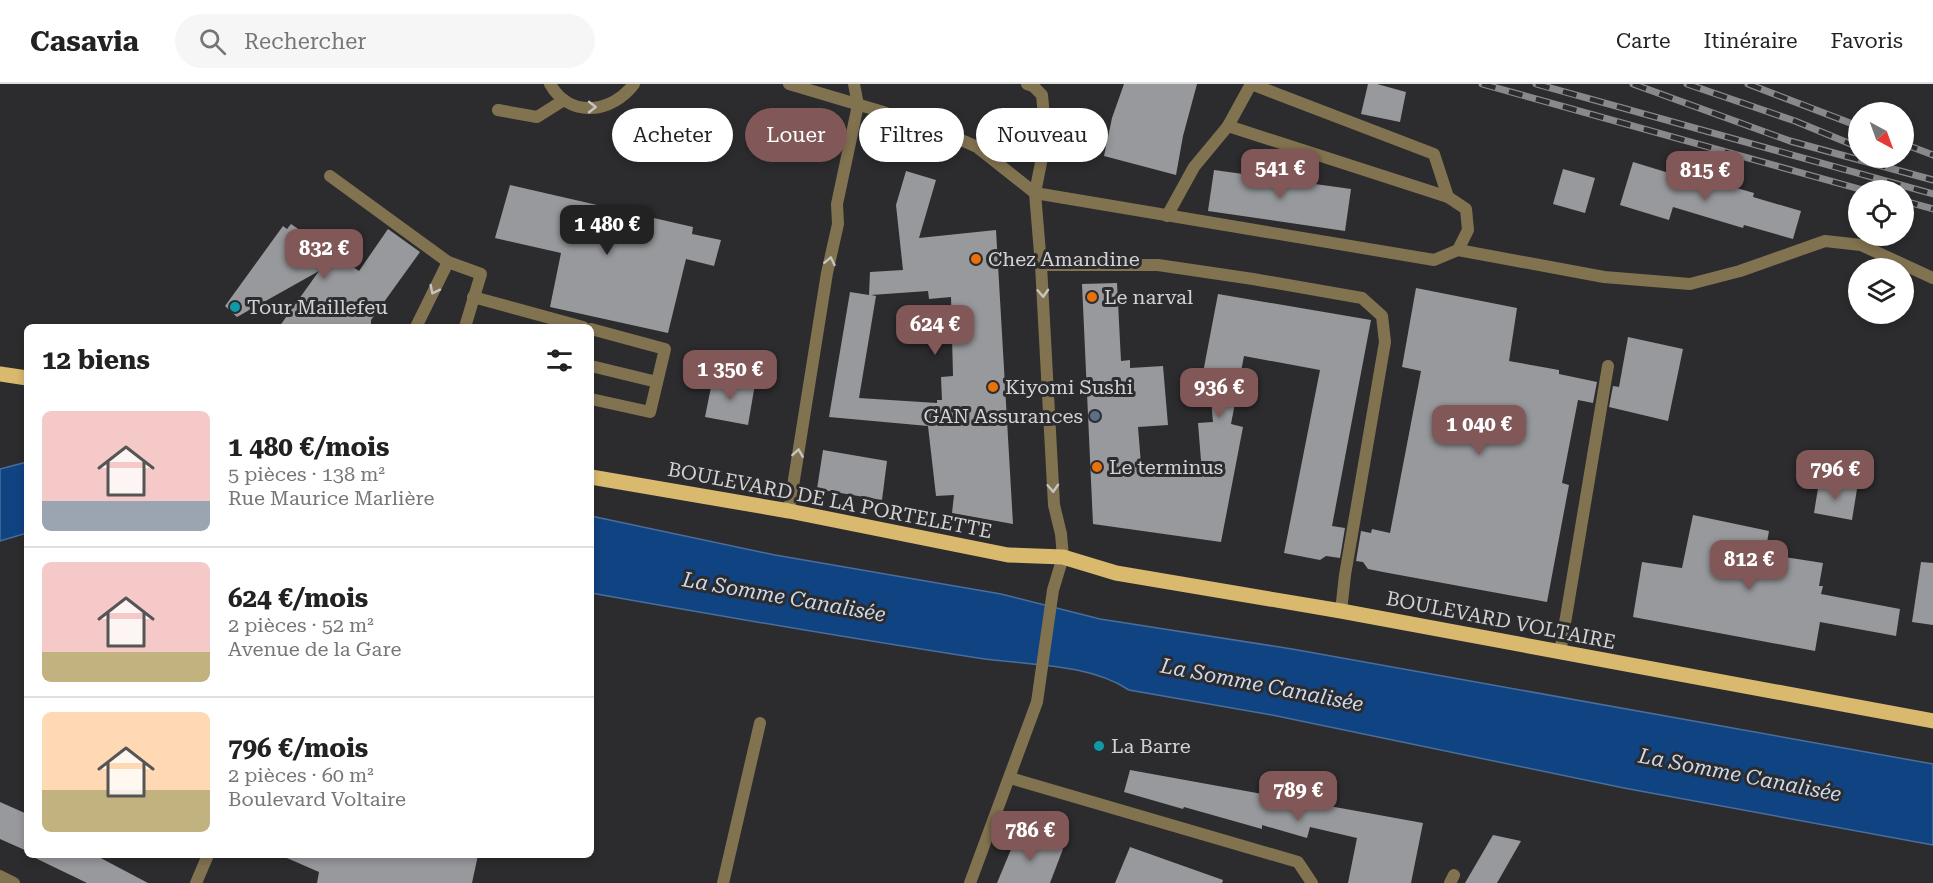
<!DOCTYPE html>
<html lang="fr">
<meta charset="utf-8">
<style>
:root{--surface:#fff;--page:#f6f6f6;--text:#222;--muted:#767676;--line:#e0e0e0;--accent:#815857}
body{margin:0;font-family:"Roboto Serif",serif;background:var(--page);color:var(--text);height:100vh;display:flex;flex-direction:column;font-size:22px;white-space:nowrap}
*{box-sizing:border-box;margin:0}
p{font-size:20px;color:var(--muted)}
.icon{flex:none;width:33px;height:33px;fill:none;stroke:currentColor;stroke-width:2;stroke-linecap:round;stroke-linejoin:round}
.map{position:relative;flex:1;overflow:hidden}
.drawer{position:absolute;left:24px;top:240px;width:570px;height:534px;display:flex;flex-direction:column;background:var(--surface);border-radius:9px;box-shadow:0 3px 9px #0003}
.drawer>*{flex:none}
.hud{position:absolute;left:612px;top:24px;width:570px;height:54px;display:flex;gap:12px}
.needle{width:39px;rotate:139deg}
.controls{position:absolute;left:1848px;top:18px;display:grid;gap:12px}
.controls a{display:grid;place-items:center;width:66px;height:66px;border-radius:50%;background:var(--surface);box-shadow:0 3px 9px #0003;font-size:30px}
.price{position:absolute;translate:-50% -51px;padding:0 14px;border-radius:12px;background:var(--accent);color:#fff;font-size:20px;line-height:39px;filter:drop-shadow(0 2px 3px #0008)}
.price::after{content:'';position:absolute;left:50%;top:36px;width:18px;height:14px;margin-left:-9px;background:inherit;clip-path:polygon(0 0,100% 0,50% 100%)}
.price.active{background:#222;color:#fff}
ul{padding:0;list-style:none}
li{display:flex;align-items:center;gap:18px;height:150px;padding:0 18px}
li+li{border-top:2px solid var(--line)}
li span{display:grid;place-items:center;flex:none;width:168px;height:120px;border-radius:9px;color:#555}
li>.icon{margin-inline-start:auto}
span .icon{width:72px;height:72px;fill:#fffc;stroke-width:1}
li b{font-size:26px}
h2{display:flex;justify-content:space-between;align-items:center;height:72px;padding:0 18px;font-size:26px}
.pill{padding:0 21px;border-radius:27px;background:var(--surface);box-shadow:0 3px 9px #0003;font-size:21px;line-height:54px}
.pill.active{background:var(--accent);color:#fff}
header{display:flex;align-items:center;gap:36px;box-sizing:border-box;height:84px;padding:0 30px;background:var(--surface);border-bottom:2px solid var(--line)}
header strong{font-size:28px}
nav{display:flex;gap:33px;margin-inline-start:auto;font-size:21px}
.search{width:420px;height:54px;background:var(--page);display:flex;align-items:center;gap:15px;box-sizing:border-box;padding:0 21px;border-radius:33px;color:var(--muted);font-size:22px}
.map>svg:first-child{display:block}
.water{fill:#104382;stroke:#4a6e9b;stroke-width:1.5}
.building{fill:#98999c;fill-rule:evenodd}
.lines{fill:none;stroke-linecap:round;stroke-linejoin:round}
.service{stroke:#827350;stroke-width:12}
.minor{stroke:#827350;stroke-width:12}
.tertiary{stroke:#827350;stroke-width:12}
.primary{stroke:#d9b96e;stroke-width:15}
.rail-casing{stroke:#89898b;stroke-width:7}
.rail{stroke:#2c2c2f;stroke-width:4.5;stroke-dasharray:14;stroke-linecap:butt}
.oneway{stroke:#c6c4c0}
.food-dot{fill:#e8710a;stroke:#2c2c2f;stroke-width:2}
.culture-dot{fill:#0f9aa8;stroke:#2c2c2f;stroke-width:2}
.service-dot{fill:#5c6f8a;stroke:#2c2c2f;stroke-width:2}
.labels{text-anchor:middle;stroke-width:6;stroke-linejoin:round;paint-order:stroke}
.poi-label{font-size:20px;fill:#d2d2d4;stroke:#2c2c2f;text-anchor:start}
.street-label{font-size:20px;fill:#d2d2d4;stroke:#2c2c2f}
.water-label{font-size:21px;font-style:italic;fill:#ccd9ec;stroke:#2c2c2f}
</style>
<header>
<strong>Casavia</strong>
<div class="search"><svg class="icon" aria-label="search" viewBox="0 0 24 24"><circle cx="10" cy="10" r="6"/><path d="M15 15l6 6"/></svg>Rechercher</div>
<nav><a>Carte</a><a>Itinéraire</a><a>Favoris</a></nav>
</header>
<div class="map">
<svg width="1933" height="799" viewBox="0 0 1933 799">
<rect width="100%" height="100%" fill="#2c2c2f"/>
<g class="water">
<polygon points="27,378 27,449 0,457 0,385"/>
<path d="M591 432 775 471 1001 510 1100 535 1292 565 1933 680V761L1624 704 1272 631 1129 606C1088 579 1026 581 978 574 849 554 720 532 591 509Z"/>
</g>
<g class="building">
<polygon points="1124,0 1197,0 1183,52 1176,91 1104,72 1112,34"/>
<polygon points="1368,0 1377,0 1406,8 1400,38 1361,30"/>
<polygon points="1633,78 1715,103 1716,98 1754,109 1753,113 1801,127 1793,155 1744,141 1743,144 1673,123 1669,136 1620,121"/>
<polygon points="1563,85 1595,94 1585,129 1553,120"/>
<polygon points="1214,86 1351,105 1345,147 1208,127"/>
<path d="M906 87 936 96 919 154 996 146 1013 440 952 429 954 411 936 412 928 342 829 333 850 208 869 211 870 188 903 186 896 121ZM928 207 929 215 951 213 953 292 941 293 942 316H937V319L859 314 876 212 871 211Z"/>
<polygon points="510,101 693,143 692,150 721,156 714,182 686,175 668,249 550,223 561,169 495,154"/>
<polygon points="291,140 359,187 388,145 420,168 371,236 371,243 279,243 319,187 237,233 225,222 283,142 287,145"/>
<polygon points="1117,199 1121,277 1130,276 1130,284 1163,282 1168,341 1138,343 1142,393 1202,389 1198,339 1213,338 1209,294 1202,294 1218,210 1371,236 1332,442 1345,444 1340,474 1326,472 1320,476 1284,469 1320,286 1244,272 1231,340 1243,343 1221,458 1093,440 1082,200"/>
<polygon points="1416,204 1517,224 1509,277 1559,286 1559,290 1597,298 1593,319 1578,316 1562,399 1569,401 1547,518 1383,488 1368,485 1363,478 1356,477 1361,447 1371,449 1372,445 1390,449 1421,287 1402,283"/>
<polygon points="1628,253 1683,265 1668,337 1609,323 1613,302 1619,303"/>
<polygon points="713,293 755,300 748,341 705,333"/>
<polygon points="823,366 887,377 882,416 817,405"/>
<polygon points="1819,398 1857,405 1852,436 1814,429"/>
<polygon points="1693,431 1769,447 1765,470 1823,479 1819,502 1823,502 1821,510 1900,525 1896,552 1820,538 1815,567 1633,533 1642,478 1682,484"/>
<polygon points="1921,478 1933,479 1933,541 1912,538"/>
<polygon points="1130,686 1423,739 1411,799 1348,799 1357,754 1310,743 1307,754 1262,741 1262,745 1184,723 1183,725 1124,708"/>
<polygon points="0,718 27,730 27,767 0,755"/>
<polygon points="1017,751 1063,765 1050,799 997,799"/>
<polygon points="1493,751 1521,757 1497,799 1465,799"/>
<polygon points="1130,763 1223,796 1222,799 1115,799"/>
<polygon points="29,771 95,771 148,799 87,799"/>
<polygon points="280,771 478,771 472,799 317,799 319,788"/>
</g>
<g class="lines">
<g class="service">
<path d="M550 0C570 35 612 29 634 0"/>
<polyline points="1027,0 1033,2 1042,11 1046,53 1035,109 1434,176 1458,166 1468,146 1466,125 1448,113 1228,42 1194,83 1167,132"/>
<polyline points="1251,0 1434,70 1448,113"/>
<polyline points="498,26 537,33 564,16"/>
<polyline points="1228,42 1251,0"/>
<polyline points="330,92 448,178"/>
<polyline points="1458,166 1604,193 1690,200 1740,187 1825,157 1861,161 1933,194"/>
<polyline points="1041,181 1158,181 1253,195 1362,214 1382,232 1385,258 1345,491 1341,527"/>
<polyline points="473,213 583,243"/>
<polyline points="416,243 448,178 481,190 465,243"/>
<polyline points="591,245 665,265 650,328 591,315"/>
<polyline points="591,282 657,298"/>
<polyline points="1560,569 1608,282"/>
<polyline points="1010,694 1298,778 1312,799"/>
<polyline points="196,799 208,771"/>
<polyline points="723,799 760,639"/>
<polyline points="1450,799 1454,791"/>
</g>
<g class="minor">
<polyline points="789,0 880,27 966,58 977,63 1035,109 1041,181 1054,421 1061,450 1063,473"/>
<polyline points="789,427 827,189 838,140 837,120 858,21 854,0"/>
<polyline points="0,792 14,799"/>
</g>
<polyline class="tertiary" points="970,799 1037,618 1053,506 1063,473"/>
<g class="primary">
<polyline points="0,290 27,294"/>
<polyline points="591,393 789,427 1008,471 1063,473 1116,489 1341,527 1933,637"/>
</g>
<g class="rail-casing">
<g id="rail">
<polyline points="1482,0 1863,106"/>
<polyline points="1536,0 1933,110"/>
<polyline points="1633,0 1790,57 1933,96"/>
<polyline points="1687,0 1795,37 1858,63"/>
<polyline points="1748,0 1858,42"/>
<polyline points="1904,60 1933,71"/>
<polyline points="1904,117 1933,125"/>
</g>
</g>
<use href="#rail" class="rail"/>
</g>
<defs><path id="oneway-chevron" d="M-2-3.5L2.5 0L-2 3.5" fill="none" stroke-width="1.6" stroke-linecap="round" stroke-linejoin="round" transform="scale(1.5)"/></defs>
<g class="oneway">
<use href="#oneway-chevron" transform="translate(592 23)"/>
<use href="#oneway-chevron" transform="translate(830 177) rotate(-78)"/>
<use href="#oneway-chevron" transform="translate(434 206) rotate(117)"/>
<use href="#oneway-chevron" transform="translate(1043 209) rotate(87)"/>
<use href="#oneway-chevron" transform="translate(798 369) rotate(-81)"/>
<use href="#oneway-chevron" transform="translate(1053 404) rotate(87)"/>
</g>
<g class="food-dot">
<circle cx="976" cy="175" r="6"/>
<circle cx="1092" cy="213" r="6"/>
<circle cx="993" cy="303" r="6"/>
<circle cx="1097" cy="383" r="6"/>
</g>
<g class="culture-dot">
<circle cx="235" cy="223" r="6"/>
<circle cx="1099" cy="662" r="6"/>
</g>
<circle class="service-dot" cx="1095" cy="332" r="6"/>
<g class="labels">
<g class="poi-label">
<text x="988" y="182">Chez Amandine</text>
<text x="1104" y="220">Le narval</text>
<text x="247" y="230">Tour Maillefeu</text>
<text x="1005" y="310">Kiyomi Sushi</text>
<text x="1083" y="339" text-anchor="end">GAN Assurances</text>
<text x="1109" y="390">Le terminus</text>
<text x="1111" y="669">La Barre</text>
</g>
<g class="street-label">
<text transform="translate(830 416) rotate(11)" y="7">BOULEVARD DE LA PORTELETTE</text>
<text transform="translate(1501 536) rotate(11)" y="7">BOULEVARD VOLTAIRE</text>
</g>
<g class="water-label">
<text transform="translate(784 513) rotate(10)" y="7">La Somme Canalisée</text>
<text transform="translate(1262 601) rotate(11)" y="7">La Somme Canalisée</text>
<text transform="translate(1740 691) rotate(11)" y="7">La Somme Canalisée</text>
</g>
</g>
</svg>
<div class="controls">
<a><svg class="needle" viewBox="-14 -14 28 28"><path d="M0-13l5 13h-10z" fill="#e53935"/><path d="M0 13l5-13h-10z" fill="#767676"/></svg></a>
<a><svg class="icon" aria-label="locate" viewBox="0 0 24 24"><circle cx="12" cy="12" r="6"/><path d="M12 2v4M12 18v4M2 12h4M18 12h4"/></svg></a>
<a><svg class="icon" aria-label="layers" viewBox="0 0 24 24"><path d="M12 4l9 5-9 5-9-5zM3 14l9 5 9-5"/></svg></a>
</div>
<b class="price" style="left:1280px;top:116px">541 €</b>
<b class="price" style="left:1705px;top:118px">815 €</b>
<b class="price active" style="left:607px;top:172px">1 480 €</b>
<b class="price" style="left:324px;top:196px">832 €</b>
<b class="price" style="left:935px;top:272px">624 €</b>
<b class="price" style="left:730px;top:317px">1 350 €</b>
<b class="price" style="left:1219px;top:335px">936 €</b>
<b class="price" style="left:1479px;top:372px">1 040 €</b>
<b class="price" style="left:1835px;top:417px">796 €</b>
<b class="price" style="left:1749px;top:507px">812 €</b>
<b class="price" style="left:1298px;top:738px">789 €</b>
<b class="price" style="left:1030px;top:778px">786 €</b>
<div class="hud">
<a class="pill">Acheter</a>
<a class="pill active">Louer</a>
<a class="pill">Filtres</a>
<a class="pill">Nouveau</a>
</div>
<section class="drawer">
<h2>12 biens<svg class="icon" aria-label="filters" viewBox="0 0 24 24"><path d="M4 7h16M4 17h16"/><circle cx="9" cy="7" r="2"/><circle cx="15" cy="17" r="2"/></svg></h2>
<ul>
<li><span style="background:linear-gradient(#f6c9c9 75%,#9aa5b1 0)"><svg class="icon" aria-label="home" viewBox="0 0 24 24"><path d="M3 11l9-7 9 7M6 9v11h12V9"/></svg></span><div><b>1 480 €/mois</b><p>5 pièces · 138 m²</p><p>Rue Maurice Marlière</p></div></li>
<li><span style="background:linear-gradient(#f6c9c9 75%,#c2b280 0)"><svg class="icon" aria-label="home" viewBox="0 0 24 24"><path d="M3 11l9-7 9 7M6 9v11h12V9"/></svg></span><div><b>624 €/mois</b><p>2 pièces · 52 m²</p><p>Avenue de la Gare</p></div></li>
<li><span style="background:linear-gradient(#ffd9b3 65%,#c2b280 0)"><svg class="icon" aria-label="home" viewBox="0 0 24 24"><path d="M3 11l9-7 9 7M6 9v11h12V9"/></svg></span><div><b>796 €/mois</b><p>2 pièces · 60 m²</p><p>Boulevard Voltaire</p></div></li>
</ul>
</section>
</div>
